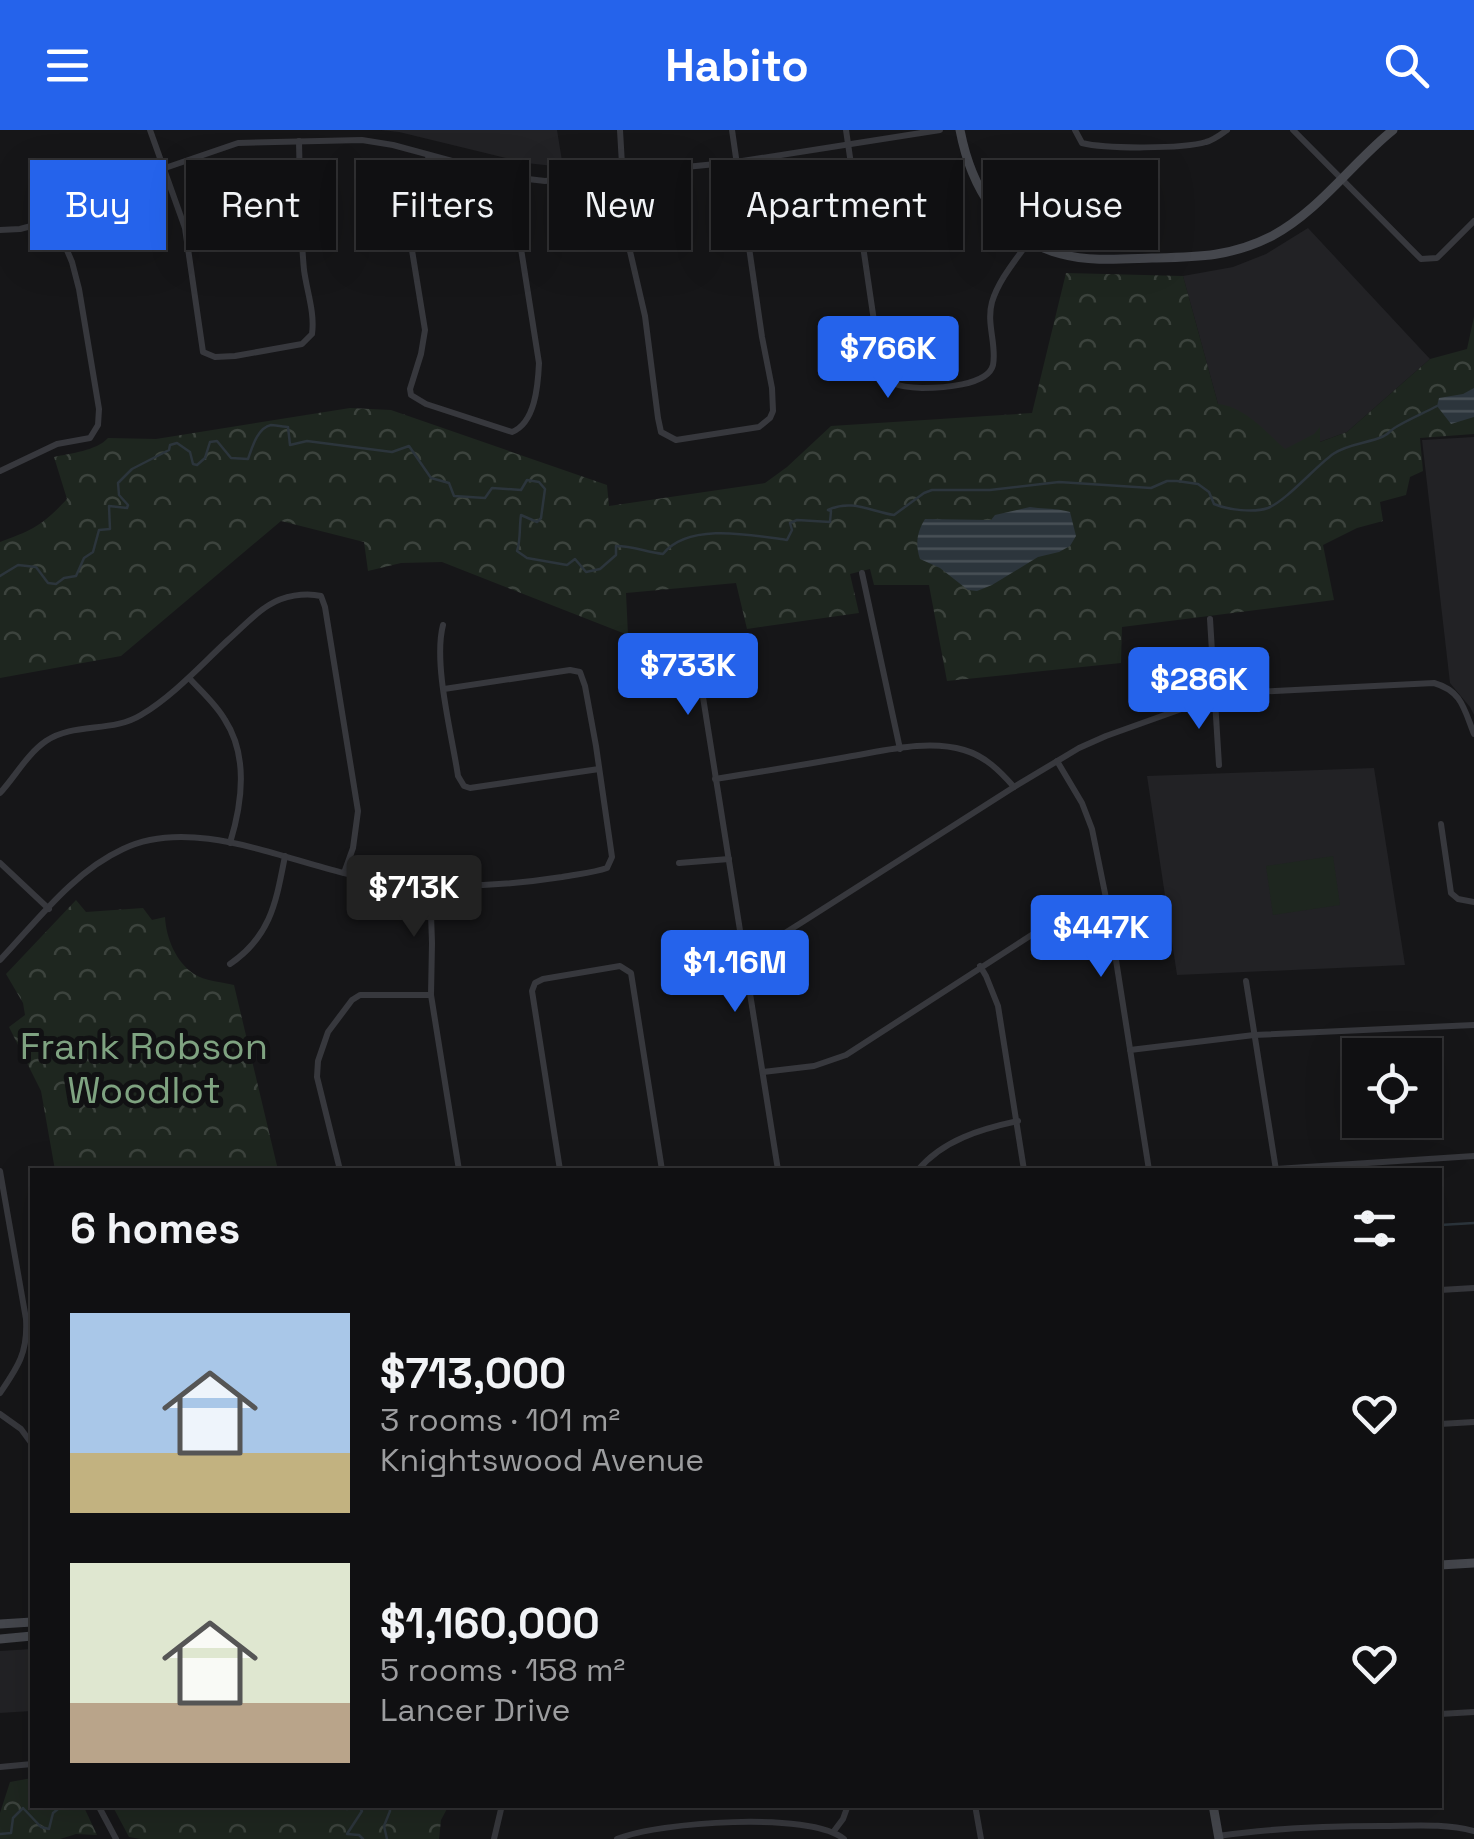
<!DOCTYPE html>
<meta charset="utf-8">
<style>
:root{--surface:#101012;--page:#19191b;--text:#f1f3f6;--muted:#9c9d9f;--line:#303032;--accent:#2563eb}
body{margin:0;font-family:"Space Grotesk",sans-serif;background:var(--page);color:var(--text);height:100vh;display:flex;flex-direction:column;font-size:38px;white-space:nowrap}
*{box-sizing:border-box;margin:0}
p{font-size:32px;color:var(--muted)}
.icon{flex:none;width:55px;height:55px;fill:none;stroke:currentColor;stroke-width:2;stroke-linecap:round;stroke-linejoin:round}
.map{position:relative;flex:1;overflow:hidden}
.details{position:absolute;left:30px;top:1038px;width:1412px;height:640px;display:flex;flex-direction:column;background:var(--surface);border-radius:0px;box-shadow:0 10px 40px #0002,0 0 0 2px var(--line)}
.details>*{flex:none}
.banner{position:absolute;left:30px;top:30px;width:1415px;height:90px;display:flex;gap:20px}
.tools{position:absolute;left:1342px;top:908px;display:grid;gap:20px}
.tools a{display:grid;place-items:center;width:100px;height:100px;border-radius:0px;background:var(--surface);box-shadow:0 10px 40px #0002,0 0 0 2px var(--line);font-size:50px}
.price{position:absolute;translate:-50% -85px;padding:0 22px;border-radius:10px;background:var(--accent);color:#fff;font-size:32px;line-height:65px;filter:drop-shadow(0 2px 5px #0008)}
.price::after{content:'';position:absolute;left:50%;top:60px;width:30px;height:22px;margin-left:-15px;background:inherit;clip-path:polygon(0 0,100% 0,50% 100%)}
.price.on{background:#222;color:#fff}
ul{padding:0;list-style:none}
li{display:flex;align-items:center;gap:30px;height:250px;padding:0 40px}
li span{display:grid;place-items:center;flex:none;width:280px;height:200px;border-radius:0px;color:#555}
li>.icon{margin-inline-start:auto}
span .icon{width:120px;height:120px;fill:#fffc;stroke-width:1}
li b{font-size:42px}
h2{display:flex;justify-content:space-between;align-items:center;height:120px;padding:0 40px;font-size:42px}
.tag{padding:0 35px;border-radius:0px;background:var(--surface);box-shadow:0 10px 40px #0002,0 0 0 2px var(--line);font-size:35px;line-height:90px}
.tag.on{background:var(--accent);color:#fff}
header{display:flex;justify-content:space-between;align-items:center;height:130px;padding:0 40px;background:var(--accent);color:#fff;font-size:45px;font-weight:600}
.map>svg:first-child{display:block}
.built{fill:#222225}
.green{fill:#1e261f}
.forest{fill:url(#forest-crowns)}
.water{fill:url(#water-rules)}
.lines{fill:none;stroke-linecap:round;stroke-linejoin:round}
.stream{stroke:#2c353c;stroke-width:2.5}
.street{stroke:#37383d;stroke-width:6}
.secondary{stroke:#45474d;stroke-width:9}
.labels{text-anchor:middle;stroke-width:10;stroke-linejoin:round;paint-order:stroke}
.park-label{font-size:38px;fill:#7fa381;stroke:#111113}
</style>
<header><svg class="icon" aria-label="menu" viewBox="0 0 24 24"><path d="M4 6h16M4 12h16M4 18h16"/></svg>Habito<svg class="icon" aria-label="search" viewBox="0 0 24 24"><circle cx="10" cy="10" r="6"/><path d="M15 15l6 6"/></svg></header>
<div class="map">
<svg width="1474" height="1709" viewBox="0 0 1474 1709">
<defs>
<pattern id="forest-crowns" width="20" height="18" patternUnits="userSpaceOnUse" patternTransform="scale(2.5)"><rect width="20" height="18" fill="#1e261f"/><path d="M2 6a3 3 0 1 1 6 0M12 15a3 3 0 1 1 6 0" fill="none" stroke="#3c433d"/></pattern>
<pattern id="water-rules" width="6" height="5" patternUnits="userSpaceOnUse" patternTransform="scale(2.5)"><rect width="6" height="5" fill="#2c353c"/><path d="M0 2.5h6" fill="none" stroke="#485056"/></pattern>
</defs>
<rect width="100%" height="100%" fill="#161618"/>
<g class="built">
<polygon points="381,0 557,0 563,37 526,33 399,2"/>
<polygon points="1308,98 1430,229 1347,302 1281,326 1218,274 1183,146 1233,137 1266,124"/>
<polygon points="1474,307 1474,585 1470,577 1450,553 1422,310"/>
<polygon points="1374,638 1405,835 1177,845 1147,646"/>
<polygon points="32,1519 32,1581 0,1583 0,1521"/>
</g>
<polygon class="green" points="1333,726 1340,775 1273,785 1266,736"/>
<g class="forest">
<path d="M1066 143 1183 146 1218 274C1245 277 1265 301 1285 319L1314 304 1320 297V312L1347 302 1430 229 1467 219 1474 187V304L1420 308 1423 341 1410 347 1406 365 1380 372 1383 391 1357 398 1323 415 1334 470 1122 497 1121 533 947 551 929 455H874L870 439 850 444 859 483 747 499 736 453 626 463 628 505 442 432 401 433 368 441 364 412 281 391 121 526 0 548V412C33 400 43 395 67 369L54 327C71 323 96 321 108 308L156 309 350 278 391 280 607 355 609 376 765 353 787 337 831 296 1032 283Z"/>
<path d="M76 770 86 782 143 778 152 790 165 787C166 808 176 832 194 844 204 851 222 852 234 855L278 1040H55L41 961 9 897 25 885 23 873 6 844Z"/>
<polygon points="32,1648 32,1675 83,1675 97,1705 76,1704 60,1709 0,1709 0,1683 10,1652"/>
<polygon points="112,1675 449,1675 441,1690 439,1709 141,1709 129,1707"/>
</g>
<g class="water">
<polygon points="1474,258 1474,287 1451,294 1437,276 1439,268 1463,264"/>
<path d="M1030 377C1044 379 1056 378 1070 382L1076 406 1070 416 1059 422 1038 427 992 455 977 461 968 460 940 438 920 429C915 414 917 402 925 389L991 390 995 385Z"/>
</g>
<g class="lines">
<g class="stream">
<path d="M0 446 18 435 36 437 48 453 56 454 64 448 76 446 84 428 93 422 99 400 110 399 109 376 127 378 128 375 119 365 118 353 132 339 169 320 170 315 177 313 190 322 193 334 197 335 205 328 210 312 217 311 231 328 248 329C252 318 257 298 271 295 272 295 287 297 288 297L290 315 307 311 392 322 409 316 431 348 449 353 454 366 485 368 492 358 521 360 527 350 539 352 545 359 541 388 537 392 521 385C519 398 521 409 517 421L527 428 567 435 575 429 586 442 600 439 616 425V416C634 416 645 422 663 424 688 392 752 405 787 410L792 400 790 393 797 390 830 392 831 381 828 380C851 369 870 381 894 385L924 363 932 360H990L1059 352 1151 358 1167 351H1177L1198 354 1209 362 1214 374C1228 380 1254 383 1268 378 1287 370 1314 338 1333 324 1349 313 1367 314 1384 306 1391 302 1389 301 1396 297 1409 289 1424 283 1437 276"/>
<polyline points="1440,1095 1474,1093"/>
<path d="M268 1675C280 1680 315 1679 328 1675"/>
<polyline points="338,1675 347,1679 358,1676 362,1681 347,1704 359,1705 363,1709"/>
<polyline points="0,1704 11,1703 13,1688 23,1678 41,1697 49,1699 53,1683 63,1675"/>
<polyline points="387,1709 384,1696 390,1681 389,1675"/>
</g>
<g class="street">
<path d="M150 0 185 98 203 222 215 227 235 226 302 214 312 204C315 183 307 162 304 140 300 98 300 54 299 11"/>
<polyline points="620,0 626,104 645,186 658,288 661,302 676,310 759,297 770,288 773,281 772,258 762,207 732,0"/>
<path d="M846 0 880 232C887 256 898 257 922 258 939 258 988 256 993 235 997 215 986 194 992 172 999 149 1016 130 1029 111"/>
<path d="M1075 0 1082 13C1105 19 1183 19 1206 12 1214 10 1220 5 1227 0"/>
<polyline points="1293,0 1421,129 1437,128 1474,91"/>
<path d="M429 25 412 86 410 108 425 200 421 224 410 259 411 265 426 274 512 302C535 293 538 256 539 233L519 106 528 50"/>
<polyline points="0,100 20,99 54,90 130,50 238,13 362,10 393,15 511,47 545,51 736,32 940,0"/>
<polyline points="0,341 57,314 90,308 98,295 99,279 79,159 72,132 54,90"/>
<polyline points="862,443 900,619"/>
<polyline points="1210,489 1219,635"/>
<path d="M443 495C433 534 452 605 458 646L464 656 470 658 599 639"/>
<polyline points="696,523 778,1040"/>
<path d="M189 548C201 561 216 574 225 590 249 627 242 674 230 713"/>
<polyline points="1057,631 1082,673 1092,699 1107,773 1149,1040"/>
<path d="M715 649C759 642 803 635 847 627 884 621 927 609 964 620 985 626 1000 641 1014 657"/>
<path d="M0 663C15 647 27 624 46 611 74 592 112 603 141 585 173 566 201 535 228 510 242 498 254 484 269 475 283 466 305 462 321 466L325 477 358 681 353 718 344 743"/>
<polyline points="1441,694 1451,763 1458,769 1474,772"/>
<polyline points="0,733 49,779"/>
<polyline points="679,733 729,729"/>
<polyline points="430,755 432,813 431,865 459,1040"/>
<path d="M743 822 777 808 804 791 1014 657 1079 618 1106 606 1215 567 1233 563 1434 553C1462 561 1464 579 1474 604"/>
<path d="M0 830C37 791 73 742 123 719 189 687 277 727 344 743 415 760 491 758 562 747 577 744 593 743 607 738L612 727 596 616 585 556 580 542 570 540 444 559"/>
<path d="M230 834C271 806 276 772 285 726"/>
<polyline points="980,836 986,846 998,876 1024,1040"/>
<polyline points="1246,851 1276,1040"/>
<polyline points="1130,920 1254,905 1474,895"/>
<polyline points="763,942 814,936 846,925 1064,784 1076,779 1107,773"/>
<polyline points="1276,1039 1474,1026"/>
<polyline points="340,1040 317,947 318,931 328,902 352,870 360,865 431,865"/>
<polyline points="560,1040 532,861 535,853 543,849 620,836 631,843 662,1040"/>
<path d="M918 1040C943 1010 981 999 1018 991"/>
<path d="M0 1041 26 1189C28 1222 18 1237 0 1263"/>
<polyline points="1440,1160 1474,1158"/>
<polyline points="0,1284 21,1299 32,1314"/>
<polyline points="1440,1294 1474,1292"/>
<polyline points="1440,1584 1474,1582"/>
<polyline points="0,1637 32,1634"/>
<polyline points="98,1675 116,1709"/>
<polyline points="975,1675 981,1709"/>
<polyline points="834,1701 843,1689 848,1675"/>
<path d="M1218 1706C1272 1698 1327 1696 1381 1696 1413 1696 1443 1693 1474 1701"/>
<polyline points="494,1709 502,1675"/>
<path d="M617 1709C658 1692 810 1681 844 1709"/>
</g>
<g class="secondary">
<path d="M960 0C971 57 1000 108 1061 124 1090 132 1122 129 1152 128 1197 127 1231 127 1272 106 1319 81 1352 33 1393 0"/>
<polyline points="1440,1435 1474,1433"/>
<polyline points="0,1494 32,1492"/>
<polyline points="0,1509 32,1506"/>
<polyline points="1213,1675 1219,1709"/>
</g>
</g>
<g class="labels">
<g class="park-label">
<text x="144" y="929">Frank Robson<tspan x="144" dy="44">Woodlot</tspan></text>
</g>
</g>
</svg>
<div class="tools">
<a><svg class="icon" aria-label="locate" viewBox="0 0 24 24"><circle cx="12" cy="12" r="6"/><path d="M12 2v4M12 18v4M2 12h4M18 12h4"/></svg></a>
</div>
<b class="price" style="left:888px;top:271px">$766K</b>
<b class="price" style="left:688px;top:588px">$733K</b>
<b class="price" style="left:1199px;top:602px">$286K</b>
<b class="price on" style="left:414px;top:810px">$713K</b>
<b class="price" style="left:1101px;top:850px">$447K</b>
<b class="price" style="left:735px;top:885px">$1.16M</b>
<div class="banner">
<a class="tag on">Buy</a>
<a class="tag">Rent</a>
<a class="tag">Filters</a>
<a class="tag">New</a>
<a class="tag">Apartment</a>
<a class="tag">House</a>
</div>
<section class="details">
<h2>6 homes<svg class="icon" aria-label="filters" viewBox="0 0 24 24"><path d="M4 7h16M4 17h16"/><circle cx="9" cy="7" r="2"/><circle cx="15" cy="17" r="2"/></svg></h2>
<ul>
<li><span style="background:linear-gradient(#a9c7e8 70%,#c2b280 0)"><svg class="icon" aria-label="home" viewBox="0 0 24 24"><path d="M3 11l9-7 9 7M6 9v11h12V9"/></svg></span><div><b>$713,000</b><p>3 rooms · 101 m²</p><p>Knightswood Avenue</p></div><svg class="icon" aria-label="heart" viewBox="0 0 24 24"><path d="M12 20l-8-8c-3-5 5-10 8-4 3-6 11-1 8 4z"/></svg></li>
<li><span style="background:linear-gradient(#dfe7d0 70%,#b9a48a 0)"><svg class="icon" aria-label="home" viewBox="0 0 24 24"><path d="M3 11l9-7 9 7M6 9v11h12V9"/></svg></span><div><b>$1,160,000</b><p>5 rooms · 158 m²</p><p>Lancer Drive</p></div><svg class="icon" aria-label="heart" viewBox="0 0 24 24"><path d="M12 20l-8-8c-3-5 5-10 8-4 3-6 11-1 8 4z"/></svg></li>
</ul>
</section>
</div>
